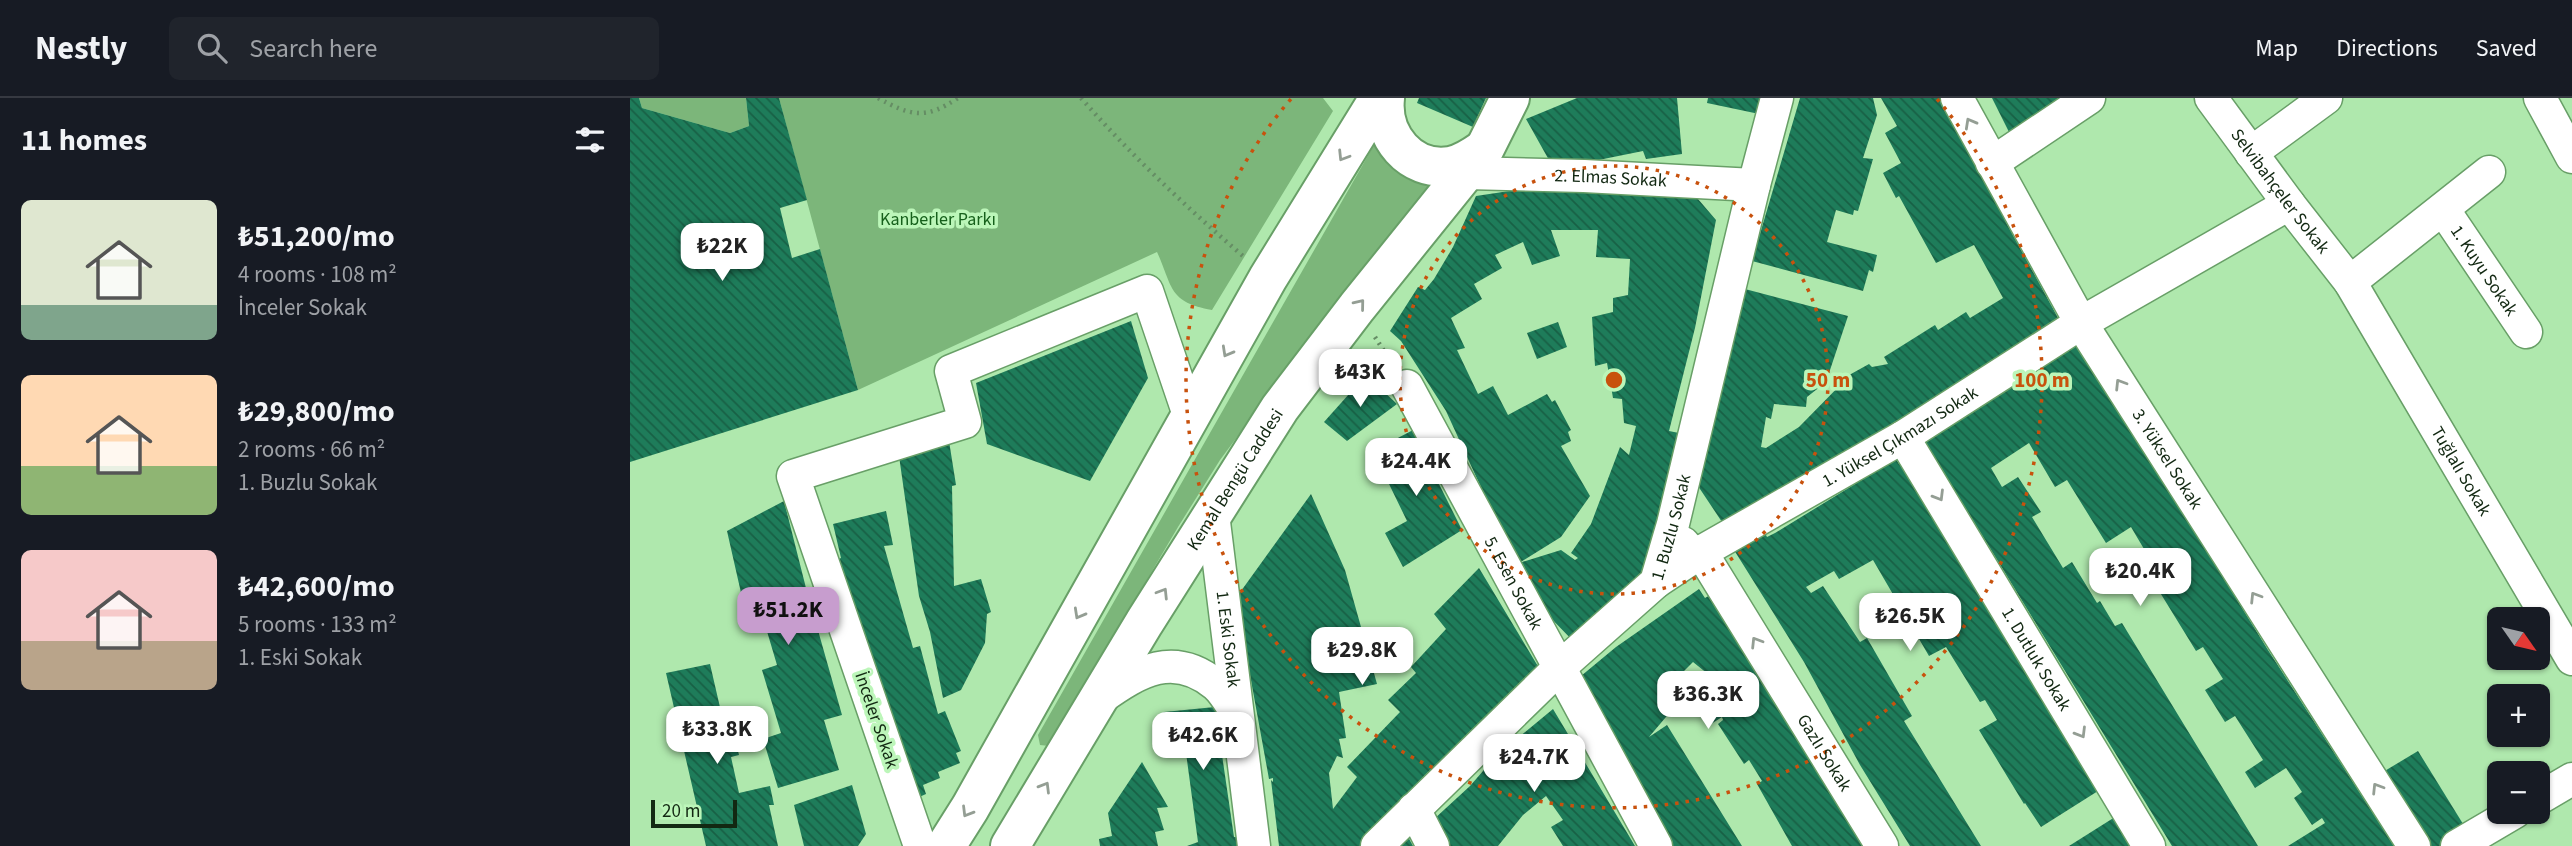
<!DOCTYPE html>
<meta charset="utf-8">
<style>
:root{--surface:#171b24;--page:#20242c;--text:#f1f3f6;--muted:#9ea1a6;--line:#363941;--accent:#c79dce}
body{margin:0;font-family:"Source Sans 3",sans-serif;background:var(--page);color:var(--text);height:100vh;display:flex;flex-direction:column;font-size:26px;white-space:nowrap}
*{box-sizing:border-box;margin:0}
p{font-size:23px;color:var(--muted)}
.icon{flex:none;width:38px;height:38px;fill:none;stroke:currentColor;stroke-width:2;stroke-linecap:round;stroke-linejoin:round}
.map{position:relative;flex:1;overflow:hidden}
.drawer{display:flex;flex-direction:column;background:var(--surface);width:630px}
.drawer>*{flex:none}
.needle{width:46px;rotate:124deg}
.tools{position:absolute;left:1857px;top:509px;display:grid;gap:14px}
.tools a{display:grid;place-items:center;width:63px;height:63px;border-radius:10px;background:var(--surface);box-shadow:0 2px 5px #0004;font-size:35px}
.scale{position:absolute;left:21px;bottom:18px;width:86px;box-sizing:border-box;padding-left:7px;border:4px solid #122812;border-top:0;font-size:19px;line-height:24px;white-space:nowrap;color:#122812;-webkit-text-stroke:5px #bcf6b9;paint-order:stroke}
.price{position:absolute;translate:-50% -60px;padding:0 16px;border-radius:14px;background:#fff;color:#222;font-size:23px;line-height:46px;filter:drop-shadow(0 2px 4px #0008)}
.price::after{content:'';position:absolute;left:50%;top:42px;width:21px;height:16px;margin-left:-10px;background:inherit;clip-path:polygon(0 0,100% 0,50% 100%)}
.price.on{background:var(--accent);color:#111}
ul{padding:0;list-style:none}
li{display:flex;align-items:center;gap:21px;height:175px;padding:0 21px}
li span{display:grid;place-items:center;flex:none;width:196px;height:140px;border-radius:10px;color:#555}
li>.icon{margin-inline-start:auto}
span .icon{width:84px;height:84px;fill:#fffc;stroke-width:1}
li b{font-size:30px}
h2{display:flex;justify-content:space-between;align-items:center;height:84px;padding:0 21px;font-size:30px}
header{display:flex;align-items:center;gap:42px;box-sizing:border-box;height:98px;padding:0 35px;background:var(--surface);border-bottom:2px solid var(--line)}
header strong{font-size:33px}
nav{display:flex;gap:38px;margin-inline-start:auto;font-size:24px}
.search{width:490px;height:63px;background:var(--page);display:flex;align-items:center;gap:18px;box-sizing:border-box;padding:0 24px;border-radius:10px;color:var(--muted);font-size:26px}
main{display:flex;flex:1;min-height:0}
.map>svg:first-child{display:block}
.green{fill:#7cb67a}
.building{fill:url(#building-back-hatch);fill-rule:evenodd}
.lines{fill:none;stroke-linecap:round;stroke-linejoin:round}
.street-casing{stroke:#689f67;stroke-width:35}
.primary-casing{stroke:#689f67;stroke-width:42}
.path{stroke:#658d64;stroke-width:4.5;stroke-dasharray:2 5;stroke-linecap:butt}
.street{stroke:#fff;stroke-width:32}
.primary{stroke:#fff;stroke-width:38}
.oneway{stroke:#949e94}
.ring{fill:none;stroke:#c8520d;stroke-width:3.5;stroke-dasharray:3.5 7}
.labels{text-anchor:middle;stroke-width:7;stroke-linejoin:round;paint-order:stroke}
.street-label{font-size:18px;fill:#122812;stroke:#bcf6b9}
.park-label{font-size:18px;fill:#16601b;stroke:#bcf6b9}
.centre{fill:#c8520d;stroke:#bcf6b9;stroke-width:3.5}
.ring-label{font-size:21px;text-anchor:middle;font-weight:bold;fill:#c8520d;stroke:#bcf6b9;stroke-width:7;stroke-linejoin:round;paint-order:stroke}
</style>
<header>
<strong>Nestly</strong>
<div class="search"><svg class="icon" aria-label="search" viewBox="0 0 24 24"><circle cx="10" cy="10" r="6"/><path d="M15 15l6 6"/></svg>Search here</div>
<nav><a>Map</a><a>Directions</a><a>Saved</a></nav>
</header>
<main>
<section class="drawer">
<h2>11 homes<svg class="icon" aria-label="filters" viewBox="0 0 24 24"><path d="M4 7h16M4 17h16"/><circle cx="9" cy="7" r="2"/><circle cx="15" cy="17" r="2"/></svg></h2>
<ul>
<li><span style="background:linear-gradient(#dfe7d0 75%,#7fa58c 0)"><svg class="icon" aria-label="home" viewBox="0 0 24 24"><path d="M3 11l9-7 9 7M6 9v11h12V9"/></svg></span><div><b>₺51,200/mo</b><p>4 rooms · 108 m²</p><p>İnceler Sokak</p></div></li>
<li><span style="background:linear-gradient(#ffd9b3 65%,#8fb573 0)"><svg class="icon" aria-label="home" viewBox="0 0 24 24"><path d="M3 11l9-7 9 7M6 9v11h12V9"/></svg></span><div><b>₺29,800/mo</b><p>2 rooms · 66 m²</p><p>1. Buzlu Sokak</p></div></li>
<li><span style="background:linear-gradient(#f6c9c9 65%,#b9a48a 0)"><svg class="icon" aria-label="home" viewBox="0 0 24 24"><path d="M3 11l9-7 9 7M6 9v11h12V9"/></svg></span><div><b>₺42,600/mo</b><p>5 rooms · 133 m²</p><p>1. Eski Sokak</p></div></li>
</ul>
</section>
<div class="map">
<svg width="1942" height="748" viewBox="0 0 1942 748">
<defs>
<pattern id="building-back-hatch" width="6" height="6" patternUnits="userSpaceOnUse" patternTransform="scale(1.75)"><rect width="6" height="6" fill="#1e7c5a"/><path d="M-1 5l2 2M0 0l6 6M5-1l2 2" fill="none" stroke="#186045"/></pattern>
</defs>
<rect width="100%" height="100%" fill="#afe8ad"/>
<g class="green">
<polygon points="9,0 116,0 119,28 100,35 12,10"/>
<path d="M149 0H693L703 13 582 212C538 204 543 189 527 154L228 292Z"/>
<polygon points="744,47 766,71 800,87 670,258 642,292 590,362 548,429 425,638 419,648 410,647 408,637"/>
</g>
<g class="building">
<polygon points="0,0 9,0 12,10 100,35 119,28 116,0 149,0 177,102 150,110 162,160 190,151 228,292 0,364"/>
<polygon points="789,0 856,0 843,29 787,5"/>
<polygon points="947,0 1047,0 1052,56 1016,61 1013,53 924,71 896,21"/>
<polygon points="1078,0 1138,0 1134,17 1077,5"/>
<polygon points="1170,0 1243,0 1247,17 1233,60 1243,61 1228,113 1224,112 1223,117 1206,112 1197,144 1247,157 1243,174 1239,172 1233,193 1122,163"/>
<polygon points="1251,0 1313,0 1378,128 1433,229 1098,433 1064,382 1115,191 1218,218 1196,284 1177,299 1176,309 1144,306 1141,321 1136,319 1131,349 1136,350 1169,329 1221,276 1239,266 1242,269 1258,266 1254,259 1305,227 1308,232 1336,214 1340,220 1373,200 1344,147 1306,165 1269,98 1266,100 1253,75 1271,65 1255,35 1267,28"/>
<polygon points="1362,0 1442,0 1381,38"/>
<path d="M907 89H1050L1068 101 1086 122 1065 230 1039 333 1054 336 1035 391 1031 448 1006 487 997 492 995 490 948 548 913 512 916 509 905 496 907 493 888 470 816 313 771 243 760 233 788 189 795 192 804 181 823 149 846 98ZM921 132H968L966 159 1000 161 998 197 983 200V214L962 219 965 268 977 265 983 300 992 301 994 325 1006 328 999 357 990 349 961 426 941 455 948 460 945 462 931 452 889 465 931 439 960 398 931 348 941 343 938 334 941 332 925 302 922 304 917 296 878 317 863 288 848 296 827 252 835 250 821 220 852 201 844 186 872 170 865 157 893 144 902 167 930 158Z"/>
<polygon points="501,223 518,280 460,383 357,346 346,285"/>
<polygon points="928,224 937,249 907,261 897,235"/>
<polygon points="1448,244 1638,552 1764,748 1658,748 1695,725 1692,720 1682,727 1664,700 1672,694 1656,670 1625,690 1615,674 1633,662 1605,618 1595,624 1575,592 1593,581 1573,549 1566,553 1526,488 1523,490 1503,457 1514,451 1501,429 1476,445 1437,382 1425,389 1399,345 1361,370 1372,389 1388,379 1411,414 1402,419 1433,470 1442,464 1467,505 1470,503 1485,528 1492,525 1628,748 1542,748 1292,339"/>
<polygon points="736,277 767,306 717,343 694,324"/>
<polygon points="785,331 808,376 805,378 832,432 773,469 755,435 777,423 743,353"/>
<polygon points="319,343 326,387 322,388 324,488 351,481 361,514 357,516 355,545 331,592 313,600 300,534 289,498 269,358"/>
<polygon points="1266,361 1269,366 1274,363 1468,693 1411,729 1395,705 1394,706 1349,632 1367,622 1355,602 1350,604 1316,549 1299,558 1243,462 1209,481 1204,473 1176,489 1181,495 1193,488 1230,544 1237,540 1282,618 1274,623 1351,748 1280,748 1230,667 1174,564 1104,452 1134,433 1137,439 1145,435"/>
<polygon points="681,396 715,472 747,586 709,594 716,640 709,641 713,660 707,658 699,675 703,711 727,679 717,669 770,614 758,602 786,575 781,569 816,531 804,516 849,470 912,575 802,678 798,674 784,689 787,691 730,748 649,748 641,682 643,684 643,680 639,681 606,500"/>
<polygon points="154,403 176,490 212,617 194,622 209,672 148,690 133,641 151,635 132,572 147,567 128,503 114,508 97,433"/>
<polygon points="256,413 263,447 254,448 283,550 290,548 308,616 315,613 331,653 326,655 330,665 308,674 310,680 293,687 296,696 287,700 203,463 211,460 203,426"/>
<polygon points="1069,491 1075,500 1082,496 1238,748 1162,748 1127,686 1132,683 1119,662 1114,666 1088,626 1093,622 1092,619 1081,626 1057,588 1078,576 1063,564 1033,594 1047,606 1019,639 1037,627 1112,748 1036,748 945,583 986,549"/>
<polygon points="80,566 95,631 102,630 109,657 101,659 109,695 140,688 144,707 139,707 148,748 76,748 36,575"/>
<polygon points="585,609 604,739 606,739 609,748 557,748 568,744 554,640 527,643 525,623 534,614"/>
<polygon points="923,611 1005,748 933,748 921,729 933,722 916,698 893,717 868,748 819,748 803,722 840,688 866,658"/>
<polygon points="1788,653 1838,734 1815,748 1799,748 1753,674"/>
<polygon points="512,664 538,709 527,710 534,732 525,734 528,748 470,748 469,741 482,738 478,715"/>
<polygon points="222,687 236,736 228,748 174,748 164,707"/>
<polygon points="1485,719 1502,748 1439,748"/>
<polygon points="777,737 783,748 765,748"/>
</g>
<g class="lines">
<g class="street-casing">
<g id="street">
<path id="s1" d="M1327 0 1451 225 1784 748"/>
<path id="s2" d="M1581 0 1659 106 1720 184 1942 561"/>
<polyline points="1910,0 1942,59"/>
<polyline points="1621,55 1696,0"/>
<polyline points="1362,65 1459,0"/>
<path id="s3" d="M818 71 837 75 954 78 1124 87"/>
<path id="s4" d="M1813 111 1896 234"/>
<polyline points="1720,184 1859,74"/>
<path id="s5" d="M777 288 1026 748"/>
<path id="s6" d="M1273 339 1519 748"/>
<path id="s7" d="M583 416 624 748"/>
<path id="s8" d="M1053 445 1059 452 1071 454 1252 748"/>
<path id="s9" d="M1026 484 1071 454 1273 339 1451 225 1659 106"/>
<path d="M471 600C509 573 544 552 586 587 594 594 600 605 606 614"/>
<polyline points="1908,701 1942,681"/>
<polyline points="784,711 803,748"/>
<polyline points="290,748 163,378 335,324 321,273 517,193 560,320"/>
<path id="s10" d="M747 748 929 570 1026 484 1043 426 1124 87 1147 0"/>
<polyline points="1827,748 1885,714"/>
</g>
</g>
<g class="primary-casing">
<g id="primary">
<path d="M755 0C751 38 780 74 820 68 833 66 844 58 854 51"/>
<polyline points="316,748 340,710 638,180 749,0"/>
<path id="s11" d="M380 748 514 525 650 310 727 209 855 50 880 0"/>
</g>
</g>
<g class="path">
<path d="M248 0C281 18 295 22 328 0"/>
<path d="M451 0C501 57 555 108 613 158"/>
<polyline points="745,239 761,264"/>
</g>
<use href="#street" class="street"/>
<use href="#primary" class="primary"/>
</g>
<defs><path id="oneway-chevron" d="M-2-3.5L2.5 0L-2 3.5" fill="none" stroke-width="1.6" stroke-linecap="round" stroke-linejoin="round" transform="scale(1.75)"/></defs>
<g class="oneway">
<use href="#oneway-chevron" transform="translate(1340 25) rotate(-119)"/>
<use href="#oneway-chevron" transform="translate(713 58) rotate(122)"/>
<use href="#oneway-chevron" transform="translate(730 206) rotate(-51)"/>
<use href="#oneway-chevron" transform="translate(597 254) rotate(119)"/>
<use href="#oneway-chevron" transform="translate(1490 286) rotate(-122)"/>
<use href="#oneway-chevron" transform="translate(1309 398) rotate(59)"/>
<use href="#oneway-chevron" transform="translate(533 495) rotate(-58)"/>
<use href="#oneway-chevron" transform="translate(1625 499) rotate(-122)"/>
<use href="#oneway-chevron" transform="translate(449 516) rotate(119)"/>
<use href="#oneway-chevron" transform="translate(1126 544) rotate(-122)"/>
<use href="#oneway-chevron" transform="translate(1451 635) rotate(59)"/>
<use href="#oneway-chevron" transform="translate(415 689) rotate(-59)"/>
<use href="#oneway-chevron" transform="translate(1747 690) rotate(-122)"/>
<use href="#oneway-chevron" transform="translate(337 714) rotate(121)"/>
</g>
<g class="ring">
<circle cx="984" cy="282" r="214"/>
<path d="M1307 1A428 428 0 1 1 661 1"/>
</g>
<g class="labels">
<g class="street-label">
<text dy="6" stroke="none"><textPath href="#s3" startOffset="163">2. Elmas Sokak</textPath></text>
<text dy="6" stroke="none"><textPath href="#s2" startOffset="116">Selvibahçeler Sokak</textPath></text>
<text dy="6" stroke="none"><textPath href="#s4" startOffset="74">1. Kuyu Sokak</textPath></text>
<text dy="6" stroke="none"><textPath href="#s9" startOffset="284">1. Yüksel Çıkmazı Sokak</textPath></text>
<text dy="6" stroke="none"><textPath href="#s1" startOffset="418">3. Yüksel Sokak</textPath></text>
<text dy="6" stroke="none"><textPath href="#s2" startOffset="450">Tuğlalı Sokak</textPath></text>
<text dy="6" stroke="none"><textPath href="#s11" startOffset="430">Kemal Bengü Caddesi</textPath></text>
<text dy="6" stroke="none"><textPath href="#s10" startOffset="441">1. Buzlu Sokak</textPath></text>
<text dy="6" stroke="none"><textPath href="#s5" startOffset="224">5. Esen Sokak</textPath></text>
<text dy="6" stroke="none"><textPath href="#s7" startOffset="126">1. Eski Sokak</textPath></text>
<text dy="6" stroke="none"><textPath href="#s6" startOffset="259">1. Dutluk Sokak</textPath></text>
<text transform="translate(247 622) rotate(71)" y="6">İnceler Sokak</text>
<text dy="6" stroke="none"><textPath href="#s8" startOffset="257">Gazlı Sokak</textPath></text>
</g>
<g class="park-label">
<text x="308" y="127">Kanberler Parkı</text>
</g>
</g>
<circle cx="984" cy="282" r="10" class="centre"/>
<g class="ring-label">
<text x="1198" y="289">50 m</text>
<text x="1412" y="289">100 m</text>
</g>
</svg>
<div class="tools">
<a><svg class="needle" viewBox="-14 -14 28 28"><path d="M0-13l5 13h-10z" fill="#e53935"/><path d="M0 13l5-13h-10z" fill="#9ea1a6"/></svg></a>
<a>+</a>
<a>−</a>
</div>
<div class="scale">20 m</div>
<b class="price" style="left:92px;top:185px">₺22K</b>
<b class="price" style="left:730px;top:311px">₺43K</b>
<b class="price" style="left:786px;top:400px">₺24.4K</b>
<b class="price" style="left:1510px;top:510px">₺20.4K</b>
<b class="price on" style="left:158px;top:549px">₺51.2K</b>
<b class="price" style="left:1280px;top:555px">₺26.5K</b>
<b class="price" style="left:732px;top:589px">₺29.8K</b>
<b class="price" style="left:1078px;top:633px">₺36.3K</b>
<b class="price" style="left:87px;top:668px">₺33.8K</b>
<b class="price" style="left:573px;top:674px">₺42.6K</b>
<b class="price" style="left:904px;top:696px">₺24.7K</b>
</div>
</main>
